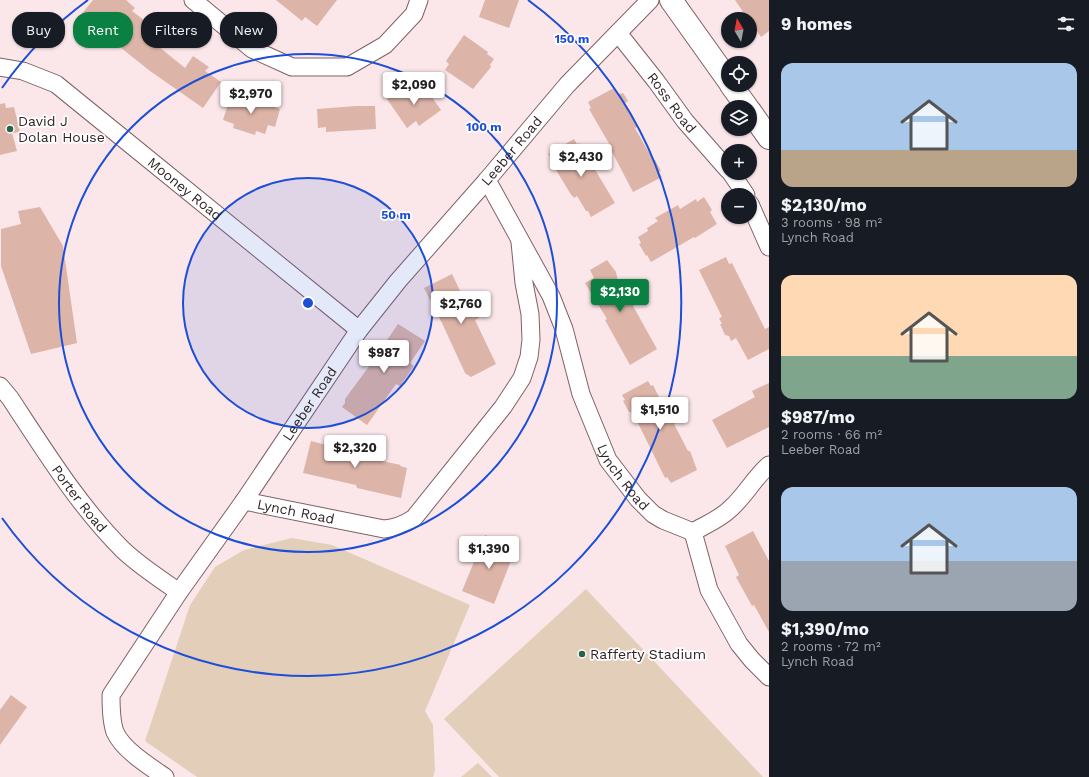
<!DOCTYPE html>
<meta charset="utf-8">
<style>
:root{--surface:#171b24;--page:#242831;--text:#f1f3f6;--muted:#9ea1a6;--accent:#0b8043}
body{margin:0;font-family:"Work Sans",sans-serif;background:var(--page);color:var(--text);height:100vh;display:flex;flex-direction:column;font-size:15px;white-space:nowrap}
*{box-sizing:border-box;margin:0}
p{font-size:13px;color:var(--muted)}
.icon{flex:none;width:22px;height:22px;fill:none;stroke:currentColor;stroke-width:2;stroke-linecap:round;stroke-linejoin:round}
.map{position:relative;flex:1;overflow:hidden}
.details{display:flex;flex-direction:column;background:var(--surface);width:320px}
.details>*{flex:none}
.guide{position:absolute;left:12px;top:12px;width:380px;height:36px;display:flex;gap:8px}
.needle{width:26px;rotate:350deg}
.controls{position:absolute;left:721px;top:12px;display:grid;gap:8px}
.controls a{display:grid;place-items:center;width:36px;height:36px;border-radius:50%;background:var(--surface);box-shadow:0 1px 3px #0004;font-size:20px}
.price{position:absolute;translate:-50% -34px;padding:0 9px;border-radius:4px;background:#fff;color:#222;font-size:13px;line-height:26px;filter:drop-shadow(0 1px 2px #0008)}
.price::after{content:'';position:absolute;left:50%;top:24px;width:12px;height:9px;margin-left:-6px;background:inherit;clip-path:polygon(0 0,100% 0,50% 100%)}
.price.active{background:var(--accent);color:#fff}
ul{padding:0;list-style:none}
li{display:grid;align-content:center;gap:8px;height:212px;padding:0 12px}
li span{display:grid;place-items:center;height:124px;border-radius:12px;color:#555}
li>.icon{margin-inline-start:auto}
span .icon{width:72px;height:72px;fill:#fffc;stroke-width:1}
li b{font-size:17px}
h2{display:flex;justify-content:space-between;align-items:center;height:48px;padding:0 12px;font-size:17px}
.pill{padding:0 14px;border-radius:16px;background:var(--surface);box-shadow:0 1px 3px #0004;font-size:14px;line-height:36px}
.pill.active{background:var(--accent);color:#fff}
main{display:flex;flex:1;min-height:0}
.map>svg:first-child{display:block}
.green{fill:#e3ceb9}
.building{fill:#ddb4a8}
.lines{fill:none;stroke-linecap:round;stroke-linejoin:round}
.minor-casing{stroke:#7f6167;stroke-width:19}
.secondary-casing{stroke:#7f6167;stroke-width:24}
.minor{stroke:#fff;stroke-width:17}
.secondary{stroke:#fff;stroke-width:22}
.ring{fill:none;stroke:#1d4ed8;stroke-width:2}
.poi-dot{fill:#2a634b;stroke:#fff;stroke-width:1.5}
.labels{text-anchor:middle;stroke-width:3.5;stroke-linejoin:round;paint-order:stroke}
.street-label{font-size:14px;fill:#302326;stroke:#fff}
.poi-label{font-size:14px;fill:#302326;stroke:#fff;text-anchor:start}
.centre{fill:#1d4ed8;stroke:#fff;stroke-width:2}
.ring-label{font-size:12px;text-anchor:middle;font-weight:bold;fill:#1d4ed8;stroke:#fff;stroke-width:3.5;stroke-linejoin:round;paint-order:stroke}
</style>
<main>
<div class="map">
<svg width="769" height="777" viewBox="0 0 769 777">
<rect width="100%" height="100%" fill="#fbe7ea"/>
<g class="green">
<polygon points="292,538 332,545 470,605 425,711 433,725 435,770 433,777 197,777 145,741 190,605 215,567 244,550"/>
<polygon points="586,589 763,777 499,777 444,719"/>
<polygon points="478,763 492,777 461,777"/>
</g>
<g class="building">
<polygon points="93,0 126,0 135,8 132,11 160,32 153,42 185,68 193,56 209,67 205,71 221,82 203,108 150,71 100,31 101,30 81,15"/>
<polygon points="276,0 337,0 317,26 305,17 302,21"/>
<polygon points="485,0 519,0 509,28 479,17"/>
<polygon points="735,0 769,0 769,31 761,37 750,21 750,19 748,19"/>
<polygon points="464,35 488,52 487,54 494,59 490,65 491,67 473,89 445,70 449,64 446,61"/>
<polygon points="424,86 441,110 419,126 416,121 407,128 387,99 404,87 415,92"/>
<polygon points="614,88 618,94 623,93 628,101 625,103 637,127 635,128 653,160 655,160 661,171 659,172 662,177 633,192 610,148 611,147 589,109 591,108 588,102"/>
<polygon points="231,95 251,102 253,100 280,109 275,127 268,125 265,134 256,131 255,135 233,128 234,124 223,120"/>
<polygon points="5,103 6,108 14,107 20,132 12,133 17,151 0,155 0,104"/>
<polygon points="356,106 375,106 376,129 326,132 326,127 318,128 317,109"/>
<polygon points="574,139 577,144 579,143 615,203 591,217 588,211 586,211 577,196 574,198 570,193 550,160 552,159 548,154"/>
<polygon points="704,197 712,210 710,212 717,224 695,238 694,237 651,262 647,255 646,256 639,244 641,243 638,237 648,231 647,228 658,221 655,218 678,205 680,209 696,199 697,202"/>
<polygon points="40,207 63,246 77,343 31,354 1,266 1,229 21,224 18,211"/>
<polygon points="726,257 729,264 732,263 765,329 769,327 769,349 748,360 736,338 731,341 729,336 725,335 720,324 722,324 719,318 722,317 699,270"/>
<polygon points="607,260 616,272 618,282 625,282 634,298 637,303 633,306 657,349 630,365 605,320 607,319 585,283 594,278 590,270"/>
<polygon points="452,274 463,297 467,295 470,301 472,301 477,310 476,313 479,318 475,320 496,364 471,377 465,373 442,323 424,288"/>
<polygon points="398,324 425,341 410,363 414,366 400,386 396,384 367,425 342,407 345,403 345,399 370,365"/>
<polygon points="648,381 651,386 653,385 661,401 665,400 668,405 670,405 676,415 674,417 677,422 674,424 688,451 690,451 697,470 671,483 667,477 665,478 635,417 634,418 631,412 629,412 623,401 625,400 622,395"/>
<polygon points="769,383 769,427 727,448 712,420 755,397 752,391"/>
<polygon points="311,441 334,447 335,443 352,447 360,450 360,453 377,458 377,460 401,465 400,466 407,468 401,498 357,488 356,485 303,473"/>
<polygon points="753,531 769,561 769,632 754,605 752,606 736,577 739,575 725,546"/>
<polygon points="485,535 516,548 494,604 462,591"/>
<polygon points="11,695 27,707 0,745 0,710"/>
</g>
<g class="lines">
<g class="minor-casing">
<g id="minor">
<polyline points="193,0 252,49 292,67 347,67 385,45 414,14 419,0"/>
<path id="s1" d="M618 33 656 81 685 121 728 170"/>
<path id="s2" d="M0 67 23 71 56 84 359 330"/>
<polyline points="731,173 746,195"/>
<path id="s3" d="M487 180 551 296 564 329 581 394 608 460 638 499 653 514 663 520 693 532"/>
<polyline points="750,204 769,247"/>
<path id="s4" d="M0 386 10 398C45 451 78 505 123 550 140 566 160 579 179 592"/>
<path id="s5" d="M244 501 384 529C396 528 404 525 414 518L503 407 522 378 529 357 531 340 530 314 524 283 520 242"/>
<polyline points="693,532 709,590 739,644 752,660 769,677"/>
<path d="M693 532C705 525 720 519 730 509 745 496 754 478 769 465"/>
<path id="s6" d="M165 777C149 766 123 750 115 732 111 721 111 707 111 695L179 592 244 501 359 330 398 281 487 180 567 85 650 0"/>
</g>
</g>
<g class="secondary-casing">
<g id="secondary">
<polyline points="671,0 728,80"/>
<polyline points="731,85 747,107"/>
<polyline points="750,111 769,138"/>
</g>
</g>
<use href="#minor" class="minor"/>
<use href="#secondary" class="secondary"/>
</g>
<circle cx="308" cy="303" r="125" fill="#1d4ed8" fill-opacity=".12"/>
<g class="ring">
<circle cx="308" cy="303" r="125"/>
<circle cx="308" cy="303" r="249"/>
<path d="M2 88A374 374 0 0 1 88 0M528 0A374 374 0 1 1 2 518"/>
</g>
<g class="poi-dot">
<circle cx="10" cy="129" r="4"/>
<circle cx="582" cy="654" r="4"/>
</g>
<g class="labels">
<g class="street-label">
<text dy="5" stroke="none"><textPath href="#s1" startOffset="88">Ross Road</textPath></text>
<text dy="5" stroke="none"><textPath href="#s6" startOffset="782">Leeber Road</textPath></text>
<text dy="5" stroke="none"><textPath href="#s2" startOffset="225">Mooney Road</textPath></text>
<text dy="5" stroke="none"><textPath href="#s6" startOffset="458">Leeber Road</textPath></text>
<text dy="5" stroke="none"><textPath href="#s3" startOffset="329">Lynch Road</textPath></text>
<text dy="5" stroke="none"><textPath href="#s4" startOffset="138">Porter Road</textPath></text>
<text dy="5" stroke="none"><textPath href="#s5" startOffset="53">Lynch Road</textPath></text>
</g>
<g class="poi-label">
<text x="18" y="126">David J<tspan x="18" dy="16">Dolan House</tspan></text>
<text x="590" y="659">Rafferty Stadium</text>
</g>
</g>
<circle cx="308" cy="303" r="6" class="centre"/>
<g class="ring-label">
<text x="572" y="43">150 m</text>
<text x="484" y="131">100 m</text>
<text x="396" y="219">50 m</text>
</g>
</svg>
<div class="controls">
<a><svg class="needle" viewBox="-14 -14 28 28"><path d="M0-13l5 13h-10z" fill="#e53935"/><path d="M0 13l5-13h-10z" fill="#9ea1a6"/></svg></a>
<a><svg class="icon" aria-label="locate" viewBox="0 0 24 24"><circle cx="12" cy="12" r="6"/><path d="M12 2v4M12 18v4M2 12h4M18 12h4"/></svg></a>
<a><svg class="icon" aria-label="layers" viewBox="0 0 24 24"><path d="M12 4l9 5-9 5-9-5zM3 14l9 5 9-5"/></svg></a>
<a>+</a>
<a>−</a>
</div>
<b class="price" style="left:414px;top:106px">$2,090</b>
<b class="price" style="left:251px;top:115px">$2,970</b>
<b class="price" style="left:581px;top:178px">$2,430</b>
<b class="price active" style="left:620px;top:313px">$2,130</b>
<b class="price" style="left:461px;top:325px">$2,760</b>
<b class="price" style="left:384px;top:374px">$987</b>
<b class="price" style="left:660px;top:431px">$1,510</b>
<b class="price" style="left:355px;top:469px">$2,320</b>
<b class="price" style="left:489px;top:570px">$1,390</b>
<div class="guide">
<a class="pill">Buy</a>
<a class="pill active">Rent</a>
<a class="pill">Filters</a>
<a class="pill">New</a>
</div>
</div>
<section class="details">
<h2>9 homes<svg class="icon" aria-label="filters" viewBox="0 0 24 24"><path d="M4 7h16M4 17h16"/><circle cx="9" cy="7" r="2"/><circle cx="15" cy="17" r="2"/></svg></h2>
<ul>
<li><span style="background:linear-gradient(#a9c7e8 70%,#b9a48a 0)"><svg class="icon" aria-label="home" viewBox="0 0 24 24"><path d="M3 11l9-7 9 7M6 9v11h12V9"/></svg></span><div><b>$2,130/mo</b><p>3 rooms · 98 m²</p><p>Lynch Road</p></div></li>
<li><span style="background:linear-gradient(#ffd9b3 65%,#7fa58c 0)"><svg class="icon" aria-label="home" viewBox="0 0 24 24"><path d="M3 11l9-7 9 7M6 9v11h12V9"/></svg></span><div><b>$987/mo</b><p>2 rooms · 66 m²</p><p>Leeber Road</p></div></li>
<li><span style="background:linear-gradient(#a9c7e8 60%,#9aa5b1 0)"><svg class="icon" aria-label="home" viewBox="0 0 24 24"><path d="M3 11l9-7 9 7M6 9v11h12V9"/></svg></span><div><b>$1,390/mo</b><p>2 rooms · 72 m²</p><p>Lynch Road</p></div></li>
</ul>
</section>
</main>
